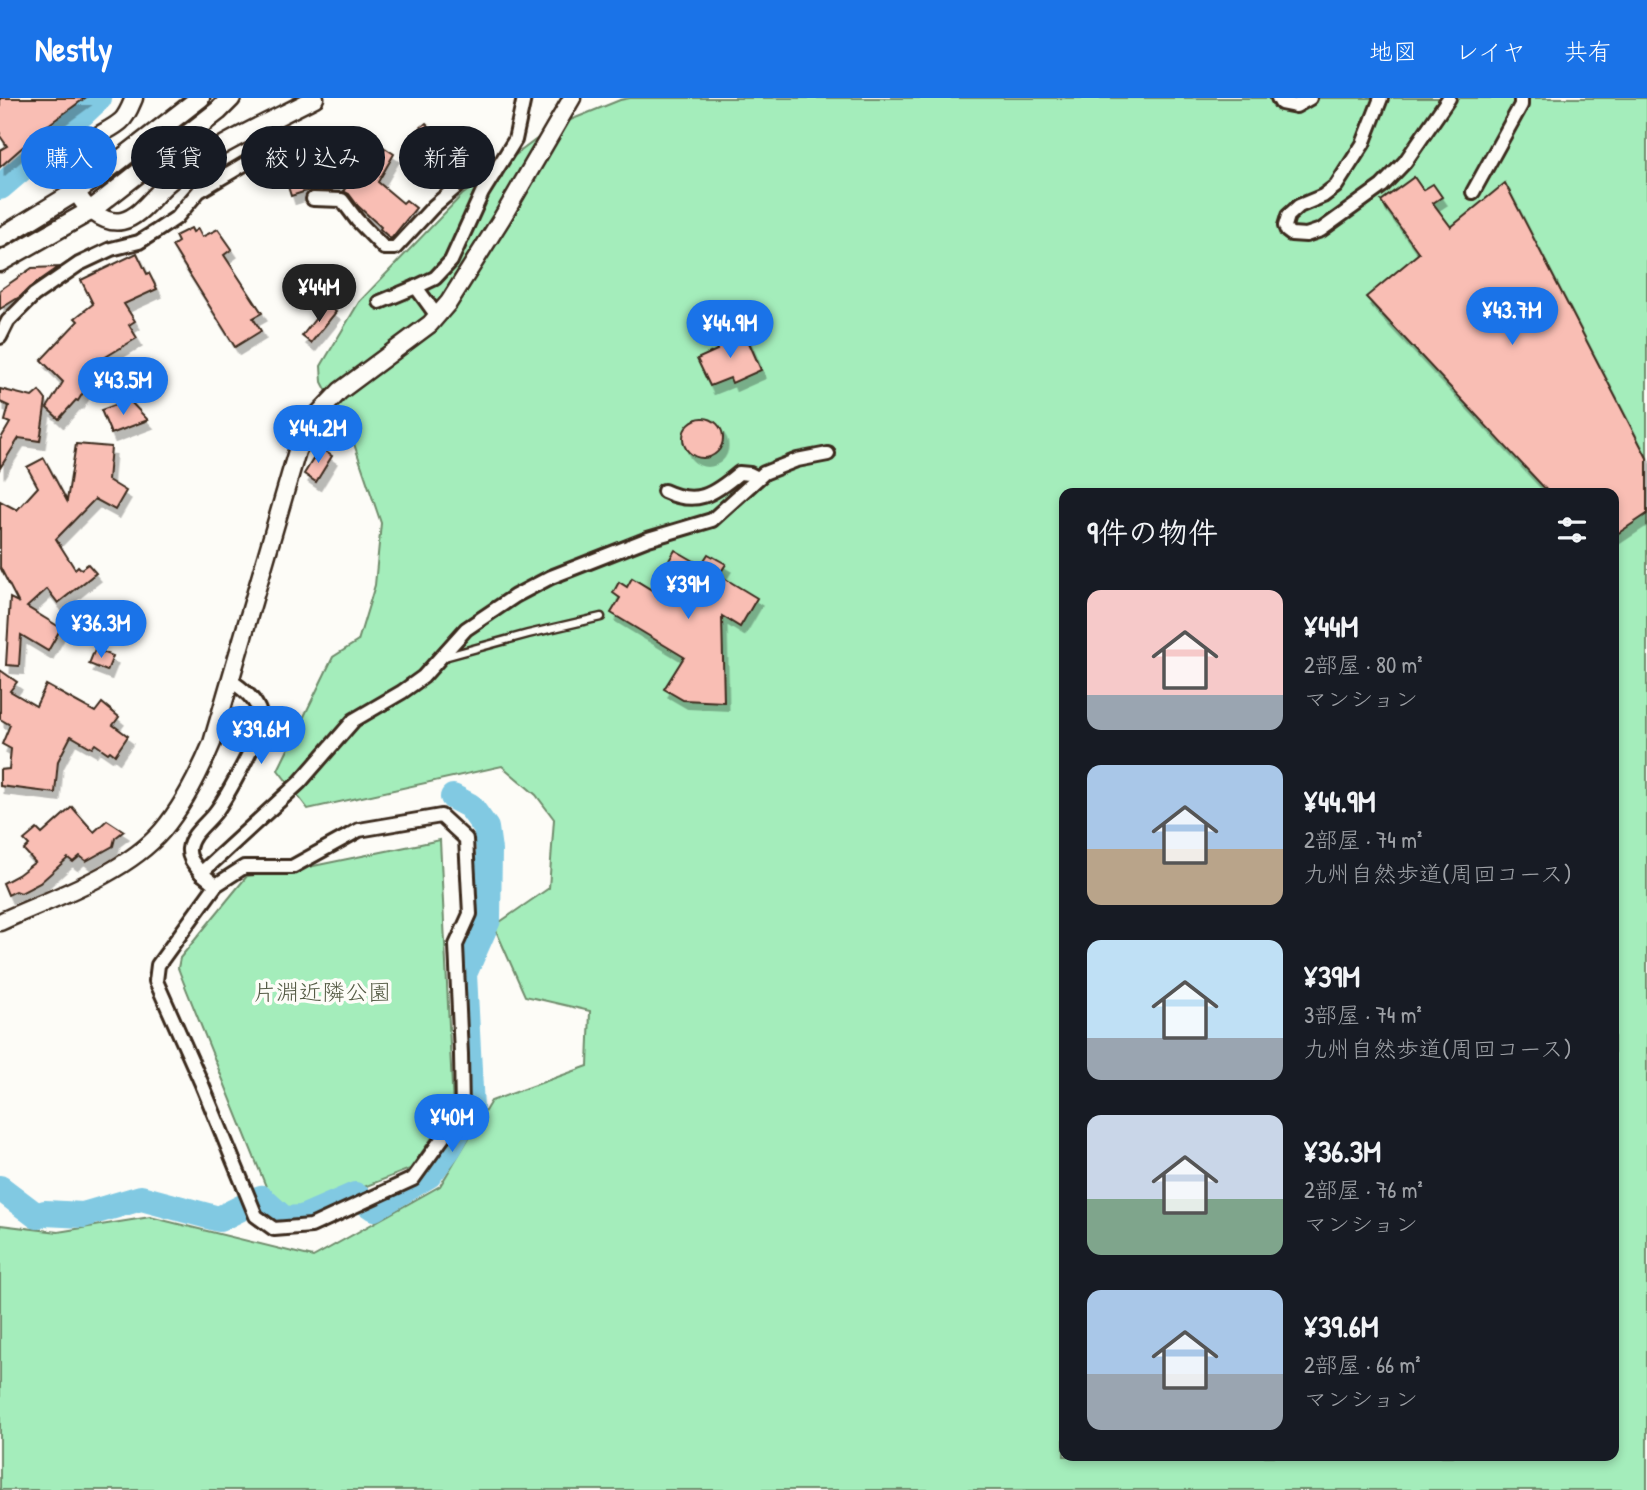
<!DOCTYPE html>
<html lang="ja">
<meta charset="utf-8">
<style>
:root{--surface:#171b24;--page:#242831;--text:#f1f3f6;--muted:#9ea1a6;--accent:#1a73e8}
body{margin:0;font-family:"Patrick Hand","Klee One",sans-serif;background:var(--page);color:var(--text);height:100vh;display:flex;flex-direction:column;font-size:26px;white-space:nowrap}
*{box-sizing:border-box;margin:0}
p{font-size:23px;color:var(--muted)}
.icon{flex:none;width:38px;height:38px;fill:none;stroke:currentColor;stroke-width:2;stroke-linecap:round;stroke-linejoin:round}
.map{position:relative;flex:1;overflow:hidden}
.drawer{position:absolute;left:1059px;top:390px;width:560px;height:973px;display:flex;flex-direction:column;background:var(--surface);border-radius:14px;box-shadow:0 4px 10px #0003}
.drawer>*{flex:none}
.top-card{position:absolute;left:21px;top:28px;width:665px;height:63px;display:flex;gap:14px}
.price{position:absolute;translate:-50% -60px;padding:0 16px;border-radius:24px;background:var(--accent);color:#fff;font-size:23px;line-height:46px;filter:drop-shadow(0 2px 4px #0008)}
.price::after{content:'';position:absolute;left:50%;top:42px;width:21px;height:16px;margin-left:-10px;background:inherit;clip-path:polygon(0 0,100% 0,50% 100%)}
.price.current{background:#222;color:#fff}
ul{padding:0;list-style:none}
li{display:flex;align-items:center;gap:21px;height:175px;padding:0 28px}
li span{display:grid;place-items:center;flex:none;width:196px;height:140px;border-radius:14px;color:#555}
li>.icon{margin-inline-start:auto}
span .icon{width:84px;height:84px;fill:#fffc;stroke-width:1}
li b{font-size:30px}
h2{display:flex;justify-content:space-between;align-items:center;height:84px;padding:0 28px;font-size:30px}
.chip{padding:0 24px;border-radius:32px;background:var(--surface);box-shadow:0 4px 10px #0003;font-size:24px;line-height:63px}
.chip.current{background:var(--accent);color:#fff}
header{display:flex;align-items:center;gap:42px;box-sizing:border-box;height:98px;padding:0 35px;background:var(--accent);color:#fff}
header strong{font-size:33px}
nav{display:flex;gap:38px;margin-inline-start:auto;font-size:24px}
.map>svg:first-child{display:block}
.green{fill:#a4edbb;stroke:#708c6c;stroke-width:2;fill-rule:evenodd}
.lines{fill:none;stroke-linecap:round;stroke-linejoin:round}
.river{stroke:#81c9e2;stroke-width:26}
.building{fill:#f9beb4;stroke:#3b2a1e;stroke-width:2;filter:url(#shadow)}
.service-casing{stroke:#3b2a1e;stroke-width:11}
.minor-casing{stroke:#3b2a1e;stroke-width:18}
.tertiary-casing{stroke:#3b2a1e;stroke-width:21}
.secondary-casing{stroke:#3b2a1e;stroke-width:23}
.service{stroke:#fdfcf7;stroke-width:6}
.minor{stroke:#fdfcf7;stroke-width:12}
.tertiary{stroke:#fdfcf7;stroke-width:16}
.secondary{stroke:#fdfcf7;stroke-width:18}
.labels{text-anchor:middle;stroke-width:7;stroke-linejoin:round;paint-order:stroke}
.park-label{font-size:23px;fill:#555b45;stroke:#fdfcf7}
</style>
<header>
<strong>Nestly</strong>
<nav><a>地図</a><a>レイヤ</a><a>共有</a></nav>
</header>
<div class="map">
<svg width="1647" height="1392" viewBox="0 0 1647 1392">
<defs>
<filter id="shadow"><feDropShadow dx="4.5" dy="8" stdDeviation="0" flood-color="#0004"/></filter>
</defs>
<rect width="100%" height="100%" fill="#fdfcf7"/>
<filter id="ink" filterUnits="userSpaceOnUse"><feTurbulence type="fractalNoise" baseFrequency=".0143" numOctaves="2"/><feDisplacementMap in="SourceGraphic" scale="14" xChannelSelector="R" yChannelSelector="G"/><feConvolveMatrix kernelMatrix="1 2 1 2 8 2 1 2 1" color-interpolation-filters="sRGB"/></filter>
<g filter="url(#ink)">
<g class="green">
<path d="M630 0H1647V1392H0V1127L58 1134 150 1119 313 1159 440 1088 491 1003 588 968 590 913 525 898 494 828 549 790 554 721 536 697 502 668 308 711 278 672 333 559 358 543 375 487 381 425 353 343 322 284 321 268 359 204 462 97 553 29 620 2ZM1064 396H1614V1358H1064Z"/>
<polygon points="440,742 453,1010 410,1071 303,1113 282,1109 269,1096 183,883 178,870 180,860 247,778 289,773"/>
</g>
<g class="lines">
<g class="river">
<polyline points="0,89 48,48 99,0"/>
<polyline points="0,1090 37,1118 45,1115 83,1117 141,1100 219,1121 261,1100 284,1121 302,1120 355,1097 374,1110 429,1077 449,1050 471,1010 464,876 488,822 489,752 486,730 470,708 453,699"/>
</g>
</g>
<g class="building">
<polygon points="0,0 85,0 33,38 34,39 0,69 0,52 7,48 0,38"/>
<polygon points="426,25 449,48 436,61 413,36"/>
<polygon points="323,30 342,54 331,62 312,38"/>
<polygon points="382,48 394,56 378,84 403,105 406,102 416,110 391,141 380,131 381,129 358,108 349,96 343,93 360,73 364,77"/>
<polygon points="299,58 303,78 306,77 307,79 336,71 341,88 326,93 323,93 322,88 291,98 280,63"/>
<polygon points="1414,79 1423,92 1433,86 1442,99 1433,105 1451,129 1505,85 1647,360 1647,416 1614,438 1614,396 1550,396 1366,199 1419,155 1381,103"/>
<polygon points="191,130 193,134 198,131 202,139 218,131 232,151 224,157 262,215 253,220 261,233 235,249 172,148 178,144 175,138"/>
<polygon points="137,155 147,176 149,175 157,191 124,206 135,223 129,227 137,240 94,266 103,279 91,287 90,283 78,303 76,302 59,321 47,310 63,284 41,262 78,223 75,220 93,206 81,182"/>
<polygon points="59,169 29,190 21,198 0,211 0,192 32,170"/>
<polygon points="326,207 336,214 311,245 302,238"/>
<polygon points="744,233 761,272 732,285 730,280 710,288 697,261 717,252 713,241 725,236 727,241"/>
<polygon points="0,291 32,299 39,293 46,302 40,343 19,340 0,370 0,342 10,325 5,323 9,308 0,304"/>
<polygon points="129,302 148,322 111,336 101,312"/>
<circle cx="703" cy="340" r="20"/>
<polygon points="76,346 111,349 108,382 126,393 115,412 95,401 56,441 75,471 78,468 81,471 88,466 96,475 58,505 47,491 27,509 61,530 48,553 21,537 19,568 6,567 10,500 18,504 0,469 0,403 17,412 38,389 27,369 44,360 67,403"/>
<polygon points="320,350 332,358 316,384 304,376"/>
<polygon points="675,452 701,467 708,456 726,466 719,477 757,500 740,529 722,518 724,604 683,602 664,591 684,559 611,515 620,500 613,495 619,484 627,489 632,480 652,492"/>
<polygon points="95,551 113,558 107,573 89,566"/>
<polygon points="0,572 17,584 10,593 36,608 46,587 95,614 102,605 119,619 113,627 128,638 115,657 110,653 108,655 95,646 92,650 71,638 58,663 55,695 0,688 0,672 9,671 11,651 2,646 10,627 0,621"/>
<polygon points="72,709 94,734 107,722 124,733 115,740 113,748 86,763 80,758 73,764 68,760 40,785 21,795 16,793 8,797 3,785 18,777 35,764 24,752 29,747 24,742 37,731 42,736"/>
</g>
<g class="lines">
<g class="service-casing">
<polyline id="service" points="444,559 528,536 601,519"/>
</g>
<g class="minor-casing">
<g id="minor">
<polyline points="1278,0 1281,5 1296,8 1310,0"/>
<polyline points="1381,0 1363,46 1336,88 1323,98 1299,108 1288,118 1285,128 1287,133 1291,136 1306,137 1321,132 1382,88 1405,64 1449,0"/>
<polyline points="1473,94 1521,7 1521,0"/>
<polyline points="313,101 342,102 357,122 384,150 395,150 434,108 481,68 494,76"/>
<polyline points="380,204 416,189"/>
<polyline points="437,218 416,189 435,180 451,163 482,95 515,42 524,0"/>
<polyline points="0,239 8,223 34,197 79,166 111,151 139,144 155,134 176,120 199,93 253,61 256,31"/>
<path d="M664 393C696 408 713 397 739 375L750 376 758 380"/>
<polygon points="441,718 466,741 470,816 456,847 461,956 462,1013 413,1081 311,1128 274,1131 256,1118 201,984 156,883 158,867 216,787 244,769 292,769 359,732"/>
<path d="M201 775C196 768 188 761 189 751 191 735 208 725 217 712 227 698 260 639 261 625 262 606 245 592 231 583"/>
<polyline points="216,787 201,775 300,684 354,622 402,594 423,579 466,531 515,498 551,479 648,441 712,422 764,375 797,362 828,356"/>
</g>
</g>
<g class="tertiary-casing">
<g id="tertiary">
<path d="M134 0C131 7 127 18 121 23 109 34 87 39 80 56 75 66 73 81 76 92 82 108 104 127 122 123 140 119 153 98 167 86 209 49 265 26 315 0"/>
<path d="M0 824C52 800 124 777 162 733 184 707 199 676 212 645L297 353 316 318 340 293 430 226 449 204 502 120 572 0"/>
</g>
</g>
<g class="secondary-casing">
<g id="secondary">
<polyline points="0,140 77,93 116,65 200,0"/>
<polyline points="0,164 90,113 218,13 231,0"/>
</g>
</g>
<use href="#service" class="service"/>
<use href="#minor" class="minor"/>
<use href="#tertiary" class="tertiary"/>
<use href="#secondary" class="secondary"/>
</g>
</g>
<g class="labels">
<g class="park-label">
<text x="322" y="902">片淵近隣公園</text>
</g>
</g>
</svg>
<b class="price current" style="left:319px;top:226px">¥44M</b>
<b class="price" style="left:1512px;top:249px">¥43.7M</b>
<b class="price" style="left:730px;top:262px">¥44.9M</b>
<b class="price" style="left:123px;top:319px">¥43.5M</b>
<b class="price" style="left:318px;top:367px">¥44.2M</b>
<b class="price" style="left:688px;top:523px">¥39M</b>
<b class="price" style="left:101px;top:562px">¥36.3M</b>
<b class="price" style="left:261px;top:668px">¥39.6M</b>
<b class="price" style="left:452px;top:1056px">¥40M</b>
<div class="top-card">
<a class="chip current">購入</a>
<a class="chip">賃貸</a>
<a class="chip">絞り込み</a>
<a class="chip">新着</a>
</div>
<section class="drawer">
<h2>9件の物件<svg class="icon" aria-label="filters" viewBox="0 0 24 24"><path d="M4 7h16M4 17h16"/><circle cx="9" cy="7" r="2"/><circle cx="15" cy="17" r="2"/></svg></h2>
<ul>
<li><span style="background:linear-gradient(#f6c9c9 75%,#9aa5b1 0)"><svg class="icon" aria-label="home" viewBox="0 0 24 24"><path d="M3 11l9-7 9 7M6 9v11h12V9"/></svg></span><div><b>¥44M</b><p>2部屋 · 80 m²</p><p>マンション</p></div></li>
<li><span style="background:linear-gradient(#a9c7e8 60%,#b9a48a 0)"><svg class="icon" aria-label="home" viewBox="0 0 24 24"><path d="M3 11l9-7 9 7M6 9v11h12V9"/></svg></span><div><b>¥44.9M</b><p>2部屋 · 74 m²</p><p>九州自然歩道(周回コース)</p></div></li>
<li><span style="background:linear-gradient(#bfe0f5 70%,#9aa5b1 0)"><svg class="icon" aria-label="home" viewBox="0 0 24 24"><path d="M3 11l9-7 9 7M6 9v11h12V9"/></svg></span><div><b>¥39M</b><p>3部屋 · 74 m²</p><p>九州自然歩道(周回コース)</p></div></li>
<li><span style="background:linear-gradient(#c9d6e8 60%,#7fa58c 0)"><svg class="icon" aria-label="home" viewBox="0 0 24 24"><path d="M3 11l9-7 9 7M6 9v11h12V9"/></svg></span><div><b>¥36.3M</b><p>2部屋 · 76 m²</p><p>マンション</p></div></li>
<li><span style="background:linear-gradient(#a9c7e8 60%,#9aa5b1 0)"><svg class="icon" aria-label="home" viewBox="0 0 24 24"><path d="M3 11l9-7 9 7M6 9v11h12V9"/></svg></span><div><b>¥39.6M</b><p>2部屋 · 66 m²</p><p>マンション</p></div></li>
</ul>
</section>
</div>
